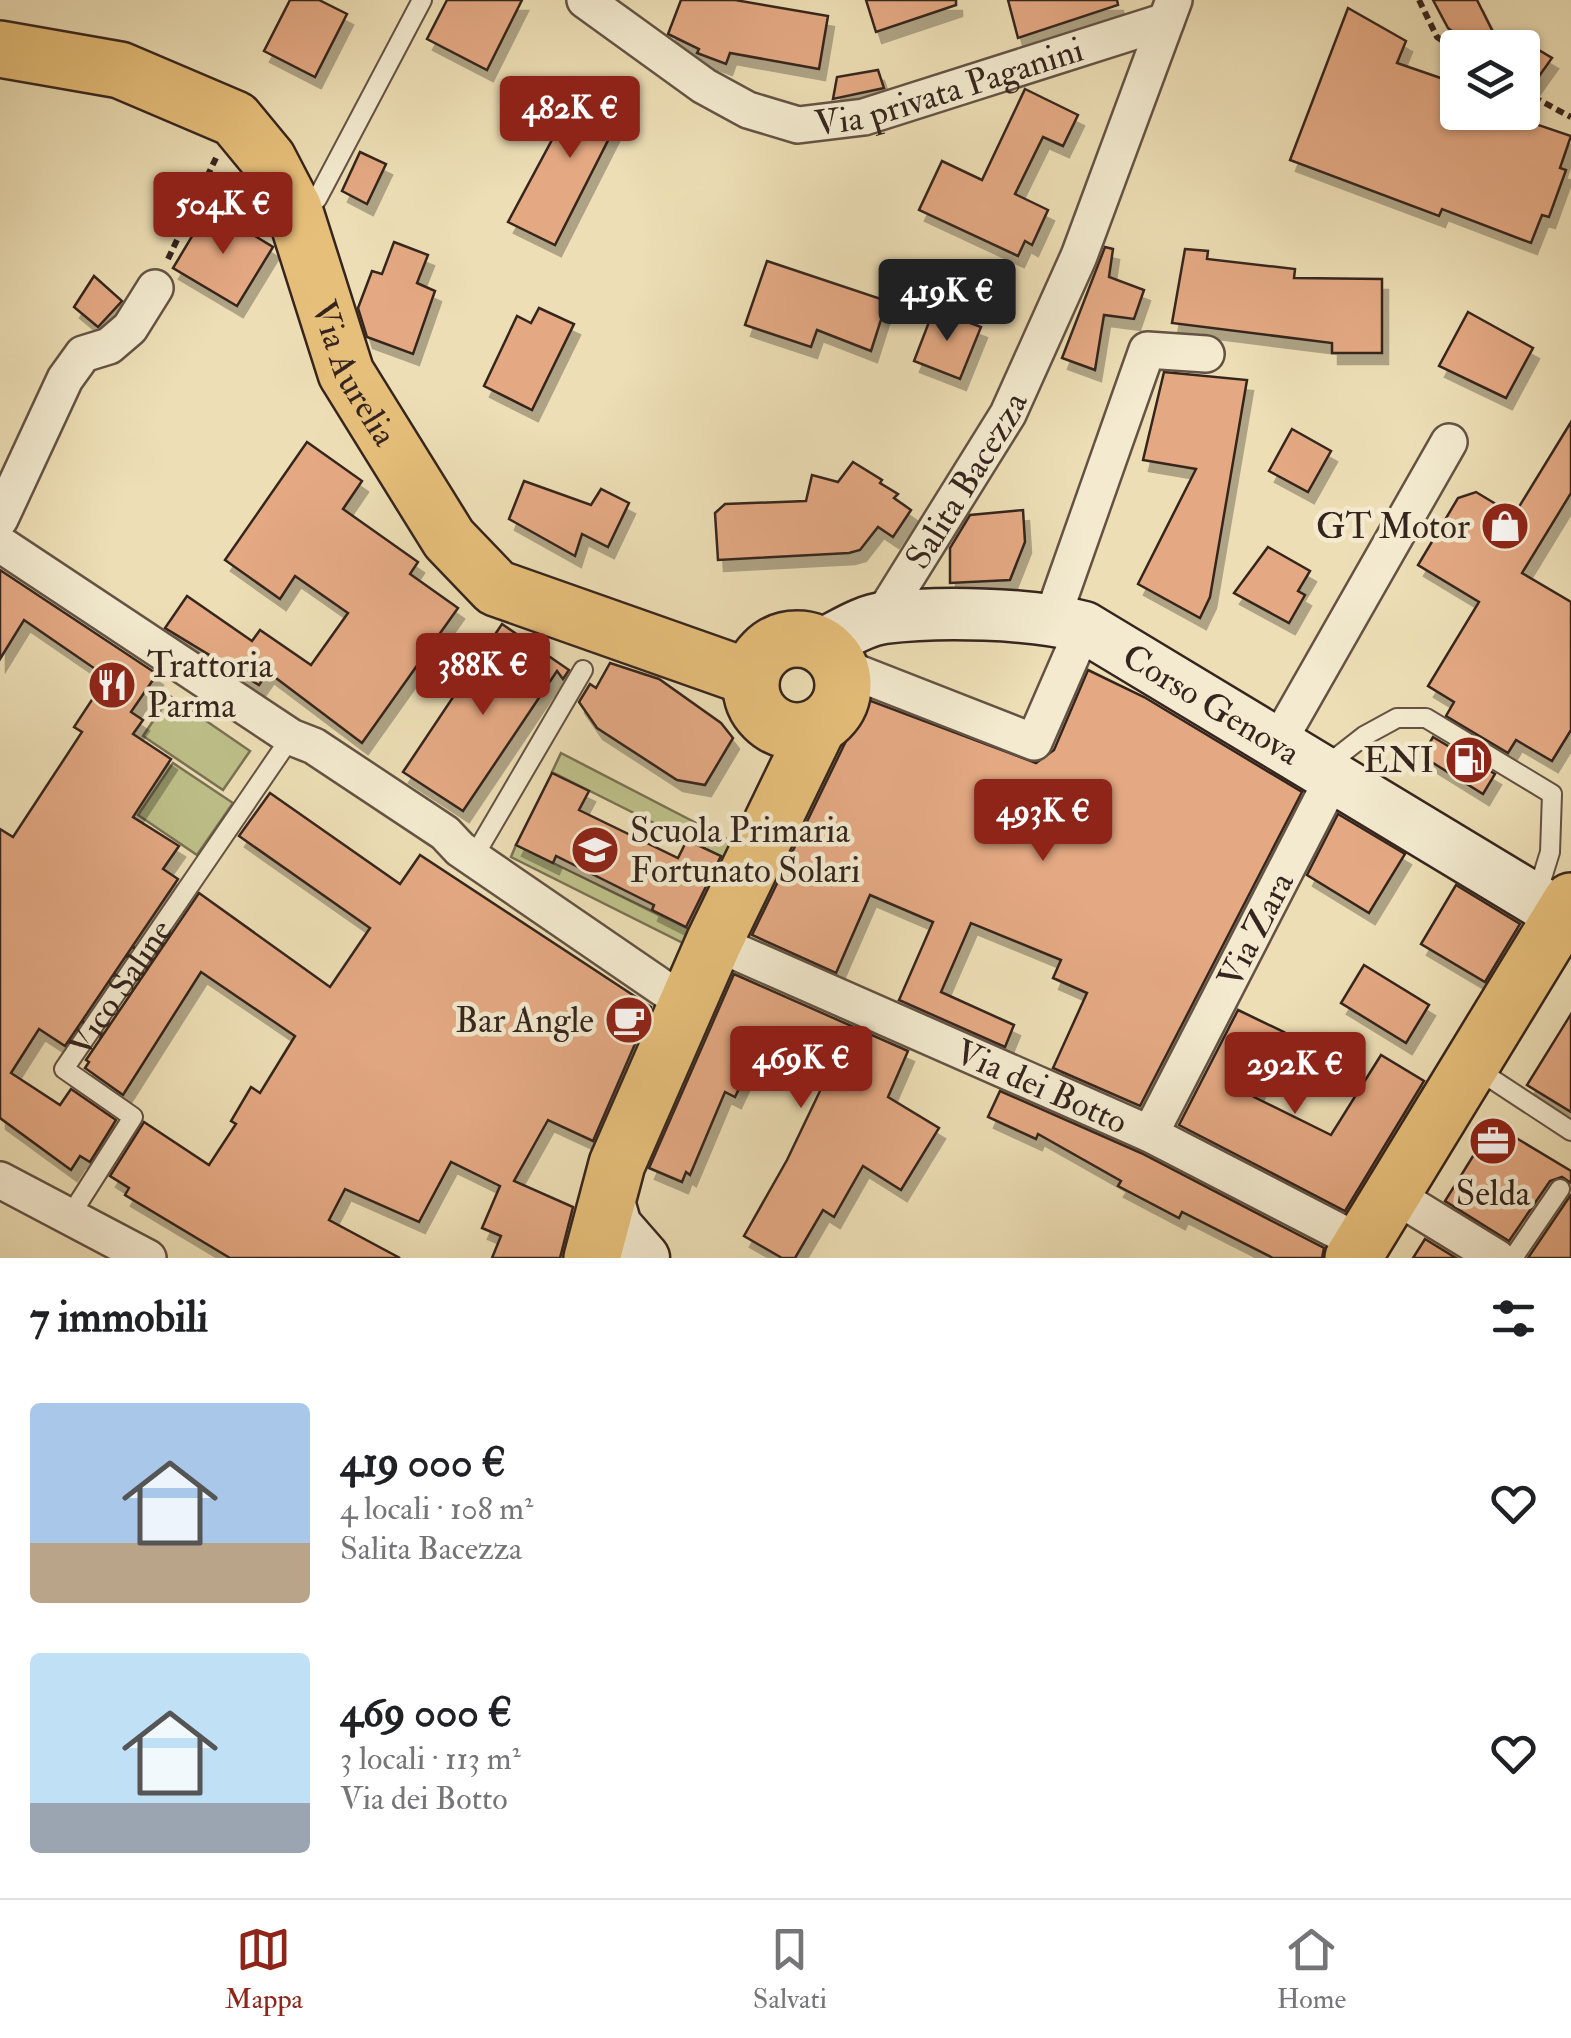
<!DOCTYPE html>
<html lang="it">
<meta charset="utf-8">
<style>
:root{--surface:#fff;--page:#f6f6f6;--text:#202124;--muted:#757577;--line:#e0e0e0;--accent:#8f2418}
body{margin:0;font-family:"IM FELL Double Pica",serif;background:var(--page);color:var(--text);height:100vh;display:flex;flex-direction:column;font-size:38px;white-space:nowrap}
*{box-sizing:border-box;margin:0}
p{font-size:32px;color:var(--muted)}
.icon{flex:none;width:55px;height:55px;fill:none;stroke:currentColor;stroke-width:2;stroke-linecap:round;stroke-linejoin:round}
.map{position:relative;height:1258px;overflow:hidden}
.drawer{display:flex;flex-direction:column;background:var(--surface);flex:1}
.drawer>*{flex:none}
.fabs{position:absolute;left:1440px;top:30px;display:grid;gap:20px}
.fabs a{display:grid;place-items:center;width:100px;height:100px;border-radius:10px;background:var(--surface);box-shadow:0 2px 8px #0004;font-size:50px}
.price{position:absolute;translate:-50% -85px;padding:0 22px;border-radius:10px;background:var(--accent);color:#fff;font-size:32px;line-height:65px;filter:drop-shadow(0 2px 5px #0008)}
.price::after{content:'';position:absolute;left:50%;top:60px;width:30px;height:22px;margin-left:-15px;background:inherit;clip-path:polygon(0 0,100% 0,50% 100%)}
.price.selected{background:#222;color:#fff}
ul{padding:0;list-style:none}
li{display:flex;align-items:center;gap:30px;height:250px;padding:0 30px}
li span{display:grid;place-items:center;flex:none;width:280px;height:200px;border-radius:10px;color:#555}
li>.icon{margin-inline-start:auto}
span .icon{width:120px;height:120px;fill:#fffc;stroke-width:1}
li b{font-size:42px}
h2{display:flex;justify-content:space-between;align-items:center;height:120px;padding:0 30px;font-size:42px}
.menu{display:flex;justify-content:space-around;align-items:center;height:140px;border-top:2px solid var(--line);background:var(--surface);font-size:28px;color:var(--muted)}
.menu a{display:grid;justify-items:center;gap:5px}
.menu .selected{color:var(--accent)}
.map>svg:first-child{display:block}
.green{fill:#bec089;stroke:#7a7254;stroke-width:2.5}
.building{fill:#e4a983;stroke:#36251e;stroke-width:2.5;filter:url(#shadow)}
.lines{fill:none;stroke-linecap:round;stroke-linejoin:round}
.service-casing{stroke:#645344;stroke-width:22}
.minor-casing{stroke:#645344;stroke-width:40}
.secondary-casing{stroke:#36251e;stroke-width:55}
.primary-casing{stroke:#36251e;stroke-width:60}
.path{stroke:#36251e;stroke-width:6;stroke-dasharray:8 5;stroke-linecap:butt}
.service{stroke:#f3eacf;stroke-width:18}
.minor{stroke:#f3eacf;stroke-width:35}
.secondary{stroke:#f3eacf;stroke-width:50}
.primary{stroke:#e6bf7a;stroke-width:55}
.labels{text-anchor:middle;stroke-width:9;stroke-linejoin:round;paint-order:stroke}
.street-label{font-size:35px;fill:#36251e;stroke:#f3eacf}
.poi-label{font-size:35px;fill:#36251e;stroke:#f3eacf;text-anchor:end}
</style>
<div class="map">
<svg width="1571" height="1258" viewBox="0 0 1571 1258">
<defs>
<filter id="shadow"><feDropShadow dx="6" dy="11" stdDeviation="0" flood-color="#0004"/></filter>
</defs>
<rect width="100%" height="100%" fill="#eddeb5"/>
<filter id="stains"><feTurbulence type="fractalNoise" baseFrequency=".002" numOctaves="4"/><feColorMatrix values="0 0 0 0 .2 0 0 0 0 .09 0 0 0 0 .02 0 0 0 .5 -.17"/></filter>
<radialGradient id="worn" r=".72"><stop offset=".6" stop-color="#630" stop-opacity="0"/><stop offset="1" stop-color="#630" stop-opacity=".3"/></radialGradient>
<g class="green">
<polygon points="170,696 250,751 223,790 143,736"/>
<polygon points="561,753 731,841 724,858 552,772"/>
<polygon points="173,763 233,803 197,855 138,815"/>
<polygon points="516,845 689,929 683,943 511,857"/>
</g>
<g class="building">
<polygon points="290,0 319,0 347,14 315,77 264,51"/>
<polygon points="447,0 522,0 487,70 427,39"/>
<polygon points="681,0 735,0 828,16 819,69 730,53 726,64 697,53 699,49 668,34"/>
<polygon points="866,0 956,0 956,5 876,32"/>
<polygon points="1008,0 1117,0 1118,5 1018,38"/>
<polygon points="1433,0 1477,0 1501,48 1474,48 1448,28"/>
<polygon points="1348,8 1406,41 1397,63 1458,84 1458,112 1500,112 1571,136 1560,168 1566,170 1549,217 1542,215 1531,243 1442,209 1439,216 1290,160"/>
<polygon points="1522,40 1552,58 1522,100"/>
<polygon points="878,70 884,88 833,99 837,77"/>
<polygon points="607,82 632,93 555,245 508,222 582,84 590,88"/>
<polygon points="1025,89 1078,115 1063,146 1043,137 1015,194 1048,210 1032,245 1025,241 1018,256 919,210 942,161 982,180"/>
<polygon points="360,152 386,164 367,204 342,191"/>
<polygon points="209,208 273,247 237,306 173,268"/>
<polygon points="394,242 428,255 417,283 435,291 413,354 367,337 358,308 372,271 382,274"/>
<polygon points="1105,247 1113,249 1109,277 1144,290 1134,319 1104,315 1095,370 1062,358"/>
<polygon points="1185,249 1208,251 1207,259 1295,269 1294,278 1382,279 1382,353 1332,353 1332,343 1172,323"/>
<polygon points="767,261 887,301 871,351 817,330 811,347 745,325"/>
<polygon points="94,276 122,301 98,327 74,307"/>
<polygon points="539,308 574,324 532,410 484,386 517,316 531,323"/>
<polygon points="934,309 981,327 960,379 914,361"/>
<polygon points="1468,312 1533,348 1506,398 1439,366"/>
<polygon points="1164,372 1247,380 1210,597 1200,618 1138,584 1196,469 1143,460"/>
<polygon points="1571,422 1571,493 1522,573 1571,602 1571,730 1552,761 1516,740 1508,753 1446,716 1454,702 1428,686 1479,602 1418,565 1458,498 1476,492 1514,515"/>
<polygon points="1292,429 1331,451 1308,492 1269,471"/>
<polygon points="307,442 362,481 343,509 418,562 410,574 458,608 362,743 268,672 259,685 165,628 187,596 252,641 260,630 311,665 348,613 295,576 280,599 225,560"/>
<polygon points="853,462 882,480 880,483 898,494 894,498 911,510 893,537 878,527 860,550 849,553 718,560 715,513 725,504 806,501 812,475 838,482"/>
<polygon points="524,481 591,505 601,489 629,503 608,547 582,534 575,556 509,519"/>
<polygon points="1023,510 1025,542 1010,580 950,583 950,548 970,515"/>
<polygon points="1268,547 1310,571 1298,591 1305,595 1289,623 1234,593"/>
<polygon points="0,570 157,674 131,712 143,720 133,734 171,759 133,817 179,846 163,869 178,879 65,1046 39,1029 11,1073 60,1105 71,1089 116,1120 90,1162 80,1156 71,1170 0,1118 0,829 13,837 82,732 74,727 107,677 24,620 0,659"/>
<polygon points="502,624 569,670 563,679 557,671 463,811 403,772"/>
<polygon points="610,663 659,679 721,723 733,738 705,785 677,780 597,728 579,702 590,684 596,688"/>
<polygon points="1088,670 1144,697 1302,792 1140,1106 1053,1068 1087,993 1053,978 1061,960 971,923 941,992 1014,1025 1005,1047 899,1000 933,922 870,895 836,973 752,935 846,741 845,714 855,695 1036,763 1054,750"/>
<polygon points="1433,737 1495,774 1483,794 1422,756"/>
<polygon points="552,773 589,791 579,810 678,858 687,840 721,856 686,927 652,910 654,905 556,856 553,863 516,845"/>
<polygon points="270,793 400,884 420,855 651,1007 593,1141 548,1120 514,1181 573,1207 560,1258 492,1258 501,1236 482,1228 500,1186 451,1162 419,1222 345,1189 329,1220 400,1258 230,1258 125,1195 129,1188 110,1176 144,1122 209,1165 236,1124 231,1121 251,1087 260,1093 295,1036 201,972 123,1095 85,1068 89,1062 86,1060 199,893 330,987 370,928 239,836"/>
<polygon points="1338,814 1405,854 1369,913 1307,875"/>
<polygon points="1456,885 1520,924 1485,982 1421,944"/>
<polygon points="1364,965 1429,1005 1406,1043 1341,1003"/>
<polygon points="734,974 908,1051 888,1097 939,1128 901,1190 863,1166 834,1217 823,1210 795,1258 782,1258 744,1236 787,1160 831,1068 828,1066 832,1055 777,1032 761,1065 752,1061 735,1097 725,1092 690,1175 686,1172 682,1182 649,1168"/>
<polygon points="1238,1010 1284,1032 1254,1097 1331,1135 1381,1055 1424,1081 1345,1211 1179,1125"/>
<polygon points="1571,1014 1571,1112 1527,1085"/>
<polygon points="1000,1091 1141,1153 1324,1248 1322,1258 1273,1258 1182,1212 1179,1218 1118,1186 1121,1181 1038,1134 1036,1139 988,1117"/>
<polygon points="1493,1124 1571,1171 1571,1183 1562,1177 1550,1181 1509,1241 1445,1201"/>
<polygon points="1571,1194 1571,1258 1528,1258 1570,1196"/>
<polygon points="1425,1239 1456,1258 1413,1258"/>
</g>
<g class="lines">
<g class="service-casing">
<g id="service">
<polyline points="299,207 317,199 422,0"/>
<polyline points="1323,768 1364,736 1397,718 1426,718 1552,794 1550,852 1537,894"/>
<polyline points="473,858 583,670"/>
<polyline points="1475,1068 1571,1131"/>
<path id="s1" d="M70 1216 133 1117 64 1069 291 737"/>
<polyline points="1513,1258 1560,1189"/>
</g>
</g>
<g class="minor-casing">
<g id="minor">
<path id="s2" d="M585 0 704 86 748 110 798 125 864 117 1166 21"/>
<polyline points="0,519 65,379 83,354 109,346 130,328 155,288"/>
<polyline points="0,544 291,737 314,746 445,833 460,849 686,1004"/>
<path id="s3" d="M881 618 1008 414 1079 256 1174 0"/>
<polyline points="1052,619 1147,350 1206,354"/>
<polyline points="840,666 1034,742 1084,627"/>
<polyline points="1278,742 1449,442"/>
<path id="s4" d="M714 942 1150 1134 1361 1243"/>
<path id="s5" d="M1150 1134 1334 776"/>
<polyline points="0,1180 148,1258"/>
<polyline points="1391,1193 1497,1258"/>
</g>
</g>
<g class="secondary-casing">
<g id="secondary">
<path id="s6" d="M820 645C840 636 863 620 884 618 940 611 1030 613 1084 627L1571 921"/>
<polyline points="607,1195 616,1226 644,1258"/>
</g>
</g>
<g class="primary-casing">
<g id="primary">
<path id="s7" d="M0 49 120 70 235 119 268 159 294 209 346 373 449 539 496 588 751 678"/>
<circle cx="797" cy="685" r="46"/>
<polyline points="592,1258 617,1164 714,942 818,727"/>
<polyline points="1353,1258 1571,901"/>
</g>
</g>
<g class="path">
<polyline points="1419,0 1437,37 1458,51"/>
<polyline points="1522,91 1571,117"/>
<polyline points="168,259 216,158"/>
</g>
<use href="#service" class="service"/>
<use href="#minor" class="minor"/>
<use href="#secondary" class="secondary"/>
<use href="#primary" class="primary"/>
</g>
<defs>
<g id="shop-disc" transform="scale(2.5)"><circle r="9.5" fill="#8f2418" stroke="#f3eacf"/><path d="M-5-2.5h2.3a2.7 3.5 0 0 1 5.4 0H5L5.5 6h-11ZM-1.5-2.5h3a1.5 2.3 0 0 0-3 0Z" fill="#fff"/></g>
<g id="restaurant-disc" transform="scale(2.5)"><circle r="9.5" fill="#8f2418" stroke="#f3eacf"/><path d="M-5-6h1v4h1v-4h1v4h1v-4h1v5L-1.5 .5V6h-2V.5L-5-1ZM5-6V6H3V1.5H1.5Q1.5-4 5-6Z" fill="#fff"/></g>
<g id="fuel-disc" transform="scale(2.5)"><circle r="9.5" fill="#8f2418" stroke="#f3eacf"/><path d="M-5.5-6h7V0h2V4h1.3V-2.5L3-4.5l.8-.8L6-3V5H2.5V1h-1V6h-7ZM-4.2-4.7v3.2H.2V-4.7Z" fill="#fff"/></g>
<g id="school-disc" transform="scale(2.5)"><circle r="9.5" fill="#8f2418" stroke="#f3eacf"/><path d="M0-5L7-2L0 1L-7-2ZM-4 1L0 2.5L4 1V4Q0 6-4 4Z" fill="#fff"/></g>
<g id="cafe-disc" transform="scale(2.5)"><circle r="9.5" fill="#8f2418" stroke="#f3eacf"/><path d="M-5.5-4.5H6V0H3Q3 3.5 0 3.5H-2.5Q-5.5 3.5-5.5 0ZM3-3.2v2h1.7v-2ZM-6 4.5H4V6H-6Z" fill="#fff"/></g>
<g id="office-disc" transform="scale(2.5)"><circle r="9.5" fill="#8f2418" stroke="#f3eacf"/><path d="M-6-3h4V-5.5h4V-3h4V5H-6ZM-1-4.5V-3h2v-1.5ZM-6 0V1H6V0Z" fill="#fff"/></g>
</defs>
<g fill-rule="evenodd">
<use href="#shop-disc" x="1505" y="526"/>
<use href="#restaurant-disc" x="112" y="685"/>
<use href="#fuel-disc" x="1469" y="760"/>
<use href="#school-disc" x="595" y="850"/>
<use href="#cafe-disc" x="629" y="1020"/>
<use href="#office-disc" x="1493" y="1141"/>
</g>
<g class="labels">
<g class="street-label">
<text dy="12" stroke="none"><textPath href="#s2" startOffset="405">Via privata Paganini</textPath></text>
<text dy="12" stroke="none"><textPath href="#s7" startOffset="530">Via Aurelia</textPath></text>
<text dy="12" stroke="none"><textPath href="#s3" startOffset="162">Salita Bacezza</textPath></text>
<text dy="12" stroke="none"><textPath href="#s6" startOffset="420">Corso Genova</textPath></text>
<text dy="12" stroke="none"><textPath href="#s5" startOffset="230">Via Zara</textPath></text>
<text dy="12" stroke="none"><textPath href="#s1" startOffset="300">Vico Saline</textPath></text>
<text dy="12" stroke="none"><textPath href="#s4" startOffset="358">Via dei Botto</textPath></text>
</g>
<g class="poi-label">
<text x="1470" y="538">GT Motor</text>
<text x="147" y="677" text-anchor="start">Trattoria<tspan x="147" dy="40">Parma</tspan></text>
<text x="1434" y="772">ENI</text>
<text x="630" y="842" text-anchor="start">Scuola Primaria<tspan x="630" dy="40">Fortunato Solari</tspan></text>
<text x="594" y="1032">Bar Angle</text>
<text x="1493" y="1205" text-anchor="middle">Selda</text>
</g>
</g>
<rect width="100%" height="100%" filter="url(#stains)"/>
<rect width="100%" height="100%" fill="url(#worn)"/>
</svg>
<div class="fabs">
<a><svg class="icon" aria-label="layers" viewBox="0 0 24 24"><path d="M12 4l9 5-9 5-9-5zM3 14l9 5 9-5"/></svg></a>
</div>
<b class="price" style="left:570px;top:161px">482K €</b>
<b class="price" style="left:223px;top:257px">504K €</b>
<b class="price selected" style="left:947px;top:344px">419K €</b>
<b class="price" style="left:483px;top:718px">388K €</b>
<b class="price" style="left:1043px;top:864px">493K €</b>
<b class="price" style="left:801px;top:1111px">469K €</b>
<b class="price" style="left:1295px;top:1117px">292K €</b>
</div>
<section class="drawer">
<h2>7 immobili<svg class="icon" aria-label="filters" viewBox="0 0 24 24"><path d="M4 7h16M4 17h16"/><circle cx="9" cy="7" r="2"/><circle cx="15" cy="17" r="2"/></svg></h2>
<ul>
<li><span style="background:linear-gradient(#a9c7e8 70%,#b9a48a 0)"><svg class="icon" aria-label="home" viewBox="0 0 24 24"><path d="M3 11l9-7 9 7M6 9v11h12V9"/></svg></span><div><b>419 000 €</b><p>4 locali · 108 m²</p><p>Salita Bacezza</p></div><svg class="icon" aria-label="heart" viewBox="0 0 24 24"><path d="M12 20l-8-8c-3-5 5-10 8-4 3-6 11-1 8 4z"/></svg></li>
<li><span style="background:linear-gradient(#bfe0f5 75%,#9aa5b1 0)"><svg class="icon" aria-label="home" viewBox="0 0 24 24"><path d="M3 11l9-7 9 7M6 9v11h12V9"/></svg></span><div><b>469 000 €</b><p>3 locali · 113 m²</p><p>Via dei Botto</p></div><svg class="icon" aria-label="heart" viewBox="0 0 24 24"><path d="M12 20l-8-8c-3-5 5-10 8-4 3-6 11-1 8 4z"/></svg></li>
</ul>
</section>
<nav class="menu">
<a class="selected"><svg class="icon" aria-label="map" viewBox="0 0 24 24"><path d="M3 6l6-2 6 2 6-2v14l-6 2-6-2-6 2zM9 4v14M15 6v14"/></svg>Mappa</a>
<a><svg class="icon" aria-label="saved" viewBox="0 0 24 24"><path d="M7 4h10v16l-5-4-5 4z"/></svg>Salvati</a>
<a><svg class="icon" aria-label="home" viewBox="0 0 24 24"><path d="M3 11l9-7 9 7M6 9v11h12V9"/></svg>Home</a>
</nav>
